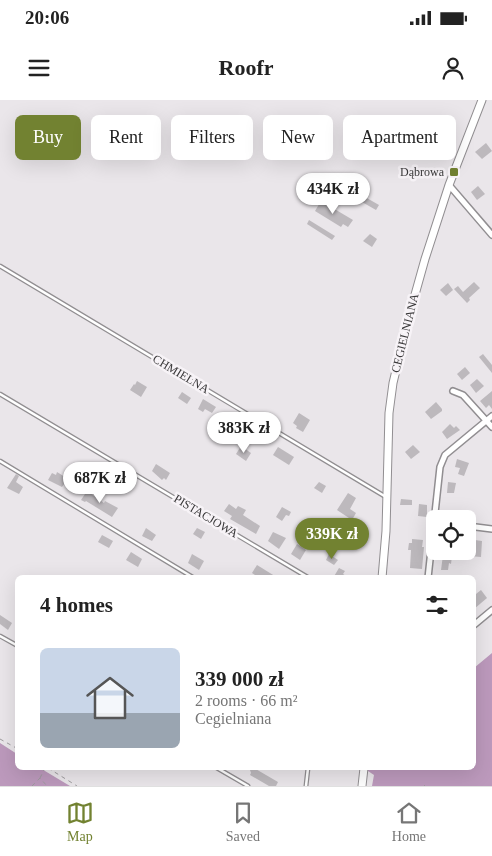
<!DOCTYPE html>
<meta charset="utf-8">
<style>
:root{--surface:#fff;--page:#f2f2f2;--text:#222;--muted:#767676;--line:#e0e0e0;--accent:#728231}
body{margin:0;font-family:"Times New Roman",serif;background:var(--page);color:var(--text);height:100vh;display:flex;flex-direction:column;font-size:19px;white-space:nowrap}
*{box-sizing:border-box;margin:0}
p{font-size:16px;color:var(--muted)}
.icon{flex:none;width:28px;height:28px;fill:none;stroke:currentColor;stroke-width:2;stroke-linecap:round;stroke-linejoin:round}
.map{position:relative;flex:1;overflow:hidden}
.details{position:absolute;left:15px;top:475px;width:461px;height:195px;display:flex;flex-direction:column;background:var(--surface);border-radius:8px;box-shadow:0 5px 20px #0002}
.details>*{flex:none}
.banner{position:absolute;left:15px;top:15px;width:462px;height:45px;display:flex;gap:10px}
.buttons{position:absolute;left:426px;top:410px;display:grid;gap:10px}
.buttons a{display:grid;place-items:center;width:50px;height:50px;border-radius:8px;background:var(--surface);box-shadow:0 5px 20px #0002;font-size:25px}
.price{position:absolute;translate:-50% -42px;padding:0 11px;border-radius:18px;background:#fff;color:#222;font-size:16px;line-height:32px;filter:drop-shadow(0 1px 2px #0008)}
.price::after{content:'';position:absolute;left:50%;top:30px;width:15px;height:11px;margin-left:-8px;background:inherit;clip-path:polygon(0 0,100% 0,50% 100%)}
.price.current{background:var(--accent);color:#fff}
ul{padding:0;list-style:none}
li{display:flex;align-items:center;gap:15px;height:125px;padding:0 25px}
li+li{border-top:1px solid var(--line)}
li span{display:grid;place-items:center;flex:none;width:140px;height:100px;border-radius:8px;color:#555}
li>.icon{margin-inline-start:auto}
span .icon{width:60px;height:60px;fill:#fffc;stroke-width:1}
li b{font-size:21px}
h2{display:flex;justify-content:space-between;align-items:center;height:60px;padding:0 25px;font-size:21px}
.chip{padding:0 18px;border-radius:8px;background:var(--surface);box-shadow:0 5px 20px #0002;font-size:18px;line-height:45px}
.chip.current{background:var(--accent);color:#fff}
.status{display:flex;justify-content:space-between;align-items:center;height:35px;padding:0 25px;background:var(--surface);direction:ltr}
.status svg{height:14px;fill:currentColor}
header{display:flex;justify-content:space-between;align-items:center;height:65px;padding:0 25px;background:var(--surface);font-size:22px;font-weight:800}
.menu{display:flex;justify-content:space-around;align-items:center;height:70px;border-top:1px solid var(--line);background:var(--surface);font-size:14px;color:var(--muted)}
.menu a{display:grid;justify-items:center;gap:2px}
.menu .current{color:var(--accent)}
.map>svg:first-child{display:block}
.forest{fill:#bc99bc}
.building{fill:#bdb9bd}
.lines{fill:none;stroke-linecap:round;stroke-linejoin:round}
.lane-casing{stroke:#918e91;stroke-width:5}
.street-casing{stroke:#918e91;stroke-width:8}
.secondary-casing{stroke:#918e91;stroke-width:9}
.path{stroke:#9e9b9e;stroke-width:1;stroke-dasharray:4 4;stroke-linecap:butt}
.lane{stroke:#fff;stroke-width:2.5}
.street{stroke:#fff;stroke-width:5}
.secondary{stroke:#fff;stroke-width:7}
.poi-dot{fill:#728231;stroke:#f7f3f7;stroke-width:2}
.labels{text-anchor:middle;stroke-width:5;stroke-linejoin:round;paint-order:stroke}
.poi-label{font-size:12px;fill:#393839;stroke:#f7f3f7;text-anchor:end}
.street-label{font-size:12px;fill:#393839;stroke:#f7f3f7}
</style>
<div class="status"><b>20:06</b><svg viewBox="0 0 49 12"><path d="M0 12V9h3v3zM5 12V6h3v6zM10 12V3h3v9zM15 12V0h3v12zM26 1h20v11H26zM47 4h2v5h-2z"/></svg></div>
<header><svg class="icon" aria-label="menu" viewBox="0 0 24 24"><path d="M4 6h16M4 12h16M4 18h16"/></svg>Roofr<svg class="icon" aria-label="person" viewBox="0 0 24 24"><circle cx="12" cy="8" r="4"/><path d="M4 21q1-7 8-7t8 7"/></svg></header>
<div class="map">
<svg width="492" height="686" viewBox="0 0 492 686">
<rect width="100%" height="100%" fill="#eae6ea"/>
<g class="forest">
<polygon points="492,553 492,686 372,686 374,675 368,671 368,668 474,668 474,568"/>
<polygon points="0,643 17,654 18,668 40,668 70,686 0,686"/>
</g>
<g class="building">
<polygon points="486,43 492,51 482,59 475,52"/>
<polygon points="478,86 485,94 477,100 471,92"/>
<polygon points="365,97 379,105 376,110 362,102"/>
<polygon points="321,101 353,120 348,127 343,124 341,127 315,111"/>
<polygon points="309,120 335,136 332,140 307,124"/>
<polygon points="370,134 377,139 372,147 363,141"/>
<polygon points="474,182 480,188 469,198 470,200 467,203 454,189 458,186 463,192"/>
<polygon points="448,183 453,190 446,196 440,190"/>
<polygon points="483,254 492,265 492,273 479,257"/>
<polygon points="465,267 470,273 462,280 457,274"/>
<polygon points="477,279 484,286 476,293 470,285"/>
<polygon points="137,281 147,287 141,297 130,290 134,284 135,285"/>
<polygon points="492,291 492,309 489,305 486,308 480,301"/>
<polygon points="182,292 191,298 187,304 178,298"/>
<polygon points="203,299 216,307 212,313 205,309 203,312 198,309"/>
<polygon points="436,302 442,309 442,311 431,319 425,312"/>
<polygon points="299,313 310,320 303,332 296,328 297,326 293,323"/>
<polygon points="450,324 454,328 456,326 460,330 447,339 442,332"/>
<polygon points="413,345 420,352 411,359 405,352"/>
<polygon points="241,346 251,353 246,361 236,354"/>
<polygon points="278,347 294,357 289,365 273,355"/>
<polygon points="457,359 469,363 464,376 458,374 460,368 455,367"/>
<polygon points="156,364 170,373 166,380 164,378 162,380 152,371"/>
<polygon points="57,372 65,377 64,378 67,380 62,387 48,380 52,373 56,375"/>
<polygon points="16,374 19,376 16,382 23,387 19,394 7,388"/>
<polygon points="319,382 326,386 322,393 314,388"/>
<polygon points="448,382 456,383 454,393 447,393"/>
<polygon points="87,391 104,403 105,401 118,408 112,417 86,401 85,402 81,400"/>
<polygon points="348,393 356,398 350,409 356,413 352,420 337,410"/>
<polygon points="401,399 412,400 412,405 400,405"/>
<polygon points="229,404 236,409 238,406 246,410 243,415 260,426 256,434 230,419 232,416 224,411"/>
<polygon points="419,404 427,405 427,417 418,416"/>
<polygon points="282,407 291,412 289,416 286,415 282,421 276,417"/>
<polygon points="146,428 156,435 152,441 142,436"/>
<polygon points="197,428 205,432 201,439 193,434"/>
<polygon points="273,432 286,438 279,449 268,441"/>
<polygon points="102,435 113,441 109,448 98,442"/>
<polygon points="412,439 423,440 422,447 424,447 422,469 410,468 411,450 408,450 409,443 412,443"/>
<polygon points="475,440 482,441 481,457 469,456 470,449 474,450"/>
<polygon points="297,444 306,450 300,460 291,454"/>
<polygon points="131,452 142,459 138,467 126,460"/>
<polygon points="192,454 204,461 199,470 188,463"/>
<polygon points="329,454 338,460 334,465 326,460"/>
<polygon points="443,455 452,456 451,464 449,463 448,470 441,470"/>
<polygon points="257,465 278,478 259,478 252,473"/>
<polygon points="339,468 345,471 343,474 349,478 333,478"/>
<polygon points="481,490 487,498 474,509 474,491 476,494"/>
<polygon points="0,515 12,523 8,530 0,524"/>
<polygon points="254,668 278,682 276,686 269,686 250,675 251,673 250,670"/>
</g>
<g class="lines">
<g class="lane-casing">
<g id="lane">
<polyline points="0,166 386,397"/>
<polyline points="0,294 309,478"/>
<polyline points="0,361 194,478"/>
<polyline points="0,536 18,546"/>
<polyline points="217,668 248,686"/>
<polyline points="306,686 308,668"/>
</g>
</g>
<g class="street-casing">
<g id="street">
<polyline points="449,85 492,135"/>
<polyline points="453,291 463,295 492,327"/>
<polyline points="468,426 492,429"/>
<polyline points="428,478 440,367 445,355 492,316"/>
<polyline points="474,525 492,510"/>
</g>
</g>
<g class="secondary-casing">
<g id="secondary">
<polyline points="382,478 386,431 389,313 393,283 409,216 425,159 449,85 482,0"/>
<polyline points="362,686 364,668"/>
</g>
</g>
<g class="path">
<polyline points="0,639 18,649"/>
<polyline points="48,668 77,686"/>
<polyline points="40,678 45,668"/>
<polyline points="424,685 425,686"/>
<polyline points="32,686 40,678 47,686"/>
</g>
<use href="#lane" class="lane"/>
<use href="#street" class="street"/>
<use href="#secondary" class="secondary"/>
</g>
<rect class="poi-dot" x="449" y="67" width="10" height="10" rx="2.5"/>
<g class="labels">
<g class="poi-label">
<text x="444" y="76">Dąbrowa</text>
</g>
<g class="street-label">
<text transform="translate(405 233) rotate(-76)" y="4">CEGIELNIANA</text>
<text transform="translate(181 274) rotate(31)" y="4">CHMIELNA</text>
<text transform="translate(206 416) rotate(31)" y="4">PISTACJOWA</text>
</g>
</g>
</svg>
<div class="buttons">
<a><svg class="icon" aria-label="locate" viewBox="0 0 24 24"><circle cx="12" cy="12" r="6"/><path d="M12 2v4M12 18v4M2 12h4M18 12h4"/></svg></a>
</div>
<b class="price" style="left:333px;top:115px">434K zł</b>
<b class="price" style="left:244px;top:354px">383K zł</b>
<b class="price" style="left:100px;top:404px">687K zł</b>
<b class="price current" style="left:332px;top:460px">339K zł</b>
<div class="banner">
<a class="chip current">Buy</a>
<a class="chip">Rent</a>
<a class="chip">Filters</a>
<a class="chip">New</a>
<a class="chip">Apartment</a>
</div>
<section class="details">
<h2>4 homes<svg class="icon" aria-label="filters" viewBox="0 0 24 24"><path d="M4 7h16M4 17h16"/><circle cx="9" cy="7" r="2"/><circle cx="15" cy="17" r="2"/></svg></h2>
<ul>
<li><span style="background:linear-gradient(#c9d6e8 65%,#9aa5b1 0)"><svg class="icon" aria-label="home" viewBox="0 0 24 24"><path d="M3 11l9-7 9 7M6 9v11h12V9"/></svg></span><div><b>339 000 zł</b><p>2 rooms · 66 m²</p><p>Cegielniana</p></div></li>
</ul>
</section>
</div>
<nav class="menu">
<a class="current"><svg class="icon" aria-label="map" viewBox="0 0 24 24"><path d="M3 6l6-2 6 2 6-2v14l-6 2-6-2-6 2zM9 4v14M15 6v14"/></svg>Map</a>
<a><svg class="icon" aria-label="saved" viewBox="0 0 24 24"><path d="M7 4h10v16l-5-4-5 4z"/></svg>Saved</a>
<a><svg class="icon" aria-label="home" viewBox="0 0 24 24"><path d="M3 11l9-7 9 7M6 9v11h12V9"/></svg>Home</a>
</nav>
